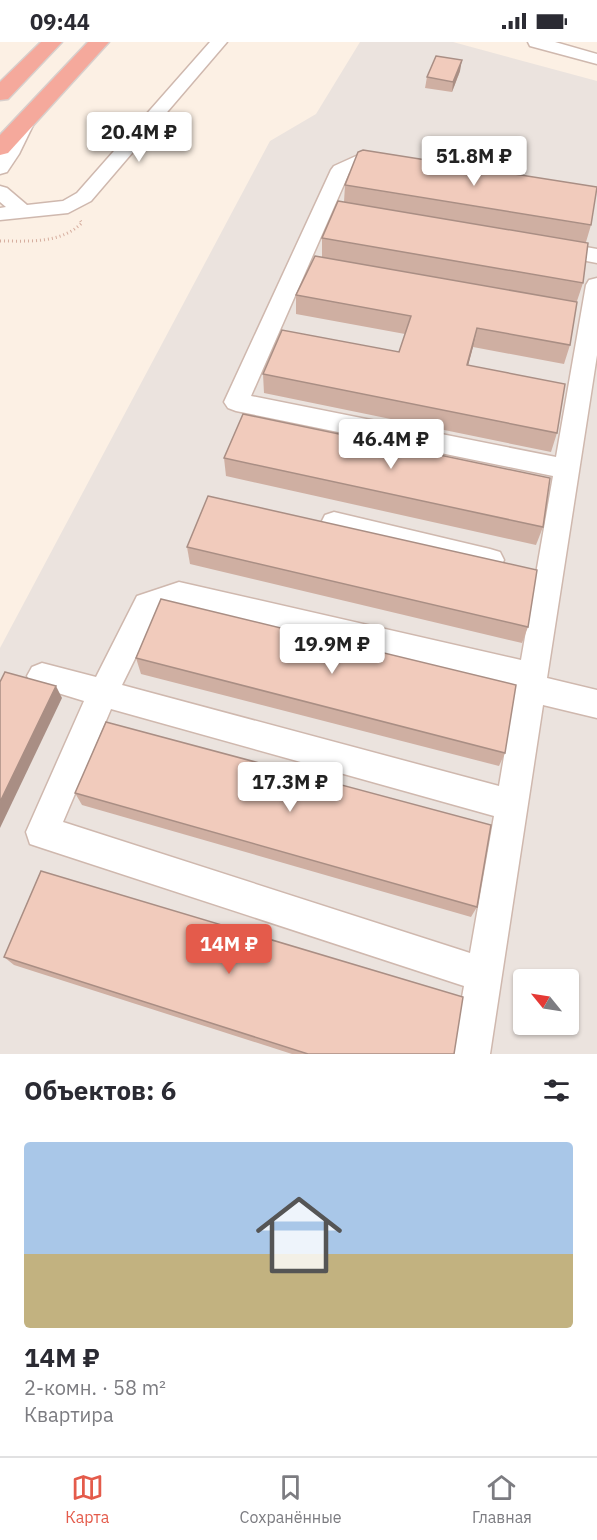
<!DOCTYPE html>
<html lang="ru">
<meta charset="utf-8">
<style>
:root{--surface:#fff;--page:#f2f2f3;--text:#2b2b33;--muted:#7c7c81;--line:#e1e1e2;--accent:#e45b4b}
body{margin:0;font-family:"IBM Plex Sans",sans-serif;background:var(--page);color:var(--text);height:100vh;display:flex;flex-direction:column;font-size:22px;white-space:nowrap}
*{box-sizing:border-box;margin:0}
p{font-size:20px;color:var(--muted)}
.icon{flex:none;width:33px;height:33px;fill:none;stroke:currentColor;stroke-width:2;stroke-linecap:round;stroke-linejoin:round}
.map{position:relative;height:1012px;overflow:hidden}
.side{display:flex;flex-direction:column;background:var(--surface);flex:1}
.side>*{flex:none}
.needle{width:39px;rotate:300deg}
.fabs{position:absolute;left:513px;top:927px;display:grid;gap:12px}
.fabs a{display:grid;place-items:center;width:66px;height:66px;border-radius:6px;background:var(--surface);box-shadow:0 2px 4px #0004;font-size:30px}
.price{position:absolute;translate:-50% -51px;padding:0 14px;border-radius:6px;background:#fff;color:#222;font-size:20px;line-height:39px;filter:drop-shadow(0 2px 3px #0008)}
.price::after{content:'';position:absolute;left:50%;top:36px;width:18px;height:14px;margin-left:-9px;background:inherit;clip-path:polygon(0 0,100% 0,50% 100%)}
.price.on{background:var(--accent);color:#fff}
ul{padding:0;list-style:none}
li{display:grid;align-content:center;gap:12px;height:318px;padding:0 24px}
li+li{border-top:2px solid var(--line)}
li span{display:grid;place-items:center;height:186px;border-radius:6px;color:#555}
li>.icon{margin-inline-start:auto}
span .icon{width:108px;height:108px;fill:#fffc;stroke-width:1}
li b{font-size:26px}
h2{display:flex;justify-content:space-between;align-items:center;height:72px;padding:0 24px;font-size:26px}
.status{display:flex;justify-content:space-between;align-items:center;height:42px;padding:0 30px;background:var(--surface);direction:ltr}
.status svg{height:16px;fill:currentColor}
.tab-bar{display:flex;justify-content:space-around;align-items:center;height:84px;border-top:2px solid var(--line);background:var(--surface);font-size:16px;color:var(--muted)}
.tab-bar a{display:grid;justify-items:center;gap:3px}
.tab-bar .on{color:var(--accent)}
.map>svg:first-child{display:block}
.industrial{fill:#ebe3de;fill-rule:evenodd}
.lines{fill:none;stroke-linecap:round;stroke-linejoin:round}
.minor-casing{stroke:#cfb8ae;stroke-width:3}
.highway-casing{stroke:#d8cfcc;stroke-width:3}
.path{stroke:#d6ae9f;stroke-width:3;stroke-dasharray:1 3;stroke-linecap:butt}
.minor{fill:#fff;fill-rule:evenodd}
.highway{fill:#f5a99c;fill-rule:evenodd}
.wall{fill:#cfafa2}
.shaded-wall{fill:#a98e84}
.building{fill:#f1cbbc;stroke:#a98e84;stroke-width:1.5}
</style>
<div class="status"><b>09:44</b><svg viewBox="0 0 49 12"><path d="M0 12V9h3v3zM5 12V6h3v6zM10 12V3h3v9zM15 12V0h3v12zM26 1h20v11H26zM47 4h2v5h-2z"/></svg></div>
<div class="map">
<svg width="597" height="1012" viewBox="0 0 597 1012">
<rect width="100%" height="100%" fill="#fcf0e4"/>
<path class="industrial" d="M360 0H453L597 39V1012H0V606L270 99 316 72ZM524 938H568V982H524Z"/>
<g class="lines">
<g class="minor-casing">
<g id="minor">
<polygon points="210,0 227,0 91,159 68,171 0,178 0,166 6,165 0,160 0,144 7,146 27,163 63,159 77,151"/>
<polygon points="528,0 555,0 597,12 597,22 530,4"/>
<polygon points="28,70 37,75 19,112 7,130 0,132 0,113 19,75"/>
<path d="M365 110 394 115 396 119 387 125 368 122 349 131 251 354 556 415 586 243 589 238 597 236V313L547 636 597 648V676L543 663 490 1012H452L464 944 42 806 30 802 26 790 84 659 32 643 27 634 32 625 42 621 96 635 137 554 179 540 521 618 553 434 236 369 228 366 224 360 331 128 334 124ZM179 564 516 643 499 744 122 643 157 572ZM111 667 494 774 470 911 63 780Z"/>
<polygon points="552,199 597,207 597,221 545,211 542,206 545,201"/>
<polygon points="334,470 490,507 500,510 504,518 500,526 490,529 334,492 325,489 321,481 325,473"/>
</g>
</g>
<g class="highway-casing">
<g id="highway">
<polygon points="41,0 62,0 8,57 0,58 0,40"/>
<polygon points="88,0 109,0 8,111 0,113 0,93"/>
</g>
</g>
<path class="path" d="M0 199C29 199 60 202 82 181L79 177"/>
<use href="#minor" class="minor"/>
<use href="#highway" class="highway"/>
</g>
<g class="wall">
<polygon points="460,29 452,50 425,46 427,35"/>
<polygon points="345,143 591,183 586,200 583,241 577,259 570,303 564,322 473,305 468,324 557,391 551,410 264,351 263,332 399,310 405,292 296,272 296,253 322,215 322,196 344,160"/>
<polygon points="224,416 543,485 536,503 226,434"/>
<polygon points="187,505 528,585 522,601 190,522"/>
<polygon points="136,616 505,711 499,724 141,632"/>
<polygon points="75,751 477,865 471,875 82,763"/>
<polygon points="4,915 454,1012 292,1012 14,923"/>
</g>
<g class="shaded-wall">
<polygon points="462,18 460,29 452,50 453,40"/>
<polygon points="477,286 473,305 463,342 467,323"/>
<polygon points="56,644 62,656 0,786 0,760"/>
</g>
<g class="building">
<polygon points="436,14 462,18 453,40 427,35"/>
<polygon points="363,108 597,145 591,183 345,143 358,110"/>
<polygon points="338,159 588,201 583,241 322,196"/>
<polygon points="315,214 577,260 570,303 477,286 467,323 565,342 557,391 263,332 282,288 399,310 411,274 296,253"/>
<polygon points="243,372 550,436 543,485 224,416"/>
<polygon points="208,454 537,528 528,585 187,505"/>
<polygon points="161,557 516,643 505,711 136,616"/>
<polygon points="5,630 56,644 0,760 0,640"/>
<polygon points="106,680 491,783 477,865 75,751"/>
<polygon points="41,829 463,955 454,1012 308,1012 4,915"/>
</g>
</svg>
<div class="fabs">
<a><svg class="needle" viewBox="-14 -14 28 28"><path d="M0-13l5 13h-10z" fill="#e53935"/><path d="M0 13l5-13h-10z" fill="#7c7c81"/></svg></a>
</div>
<b class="price" style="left:139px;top:121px">20.4M ₽</b>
<b class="price" style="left:474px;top:145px">51.8M ₽</b>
<b class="price" style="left:391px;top:428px">46.4M ₽</b>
<b class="price" style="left:332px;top:633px">19.9M ₽</b>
<b class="price" style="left:290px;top:771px">17.3M ₽</b>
<b class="price on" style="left:229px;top:933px">14M ₽</b>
</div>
<section class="side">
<h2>Объектов: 6<svg class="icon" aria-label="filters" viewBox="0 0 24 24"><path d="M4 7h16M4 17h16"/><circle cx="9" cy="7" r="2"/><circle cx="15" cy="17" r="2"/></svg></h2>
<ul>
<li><span style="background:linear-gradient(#a9c7e8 60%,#c2b280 0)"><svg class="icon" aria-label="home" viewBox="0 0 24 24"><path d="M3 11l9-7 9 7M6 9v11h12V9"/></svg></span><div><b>14M ₽</b><p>2-комн. · 58 m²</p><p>Квартира</p></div></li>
</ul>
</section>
<nav class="tab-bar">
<a class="on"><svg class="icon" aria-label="map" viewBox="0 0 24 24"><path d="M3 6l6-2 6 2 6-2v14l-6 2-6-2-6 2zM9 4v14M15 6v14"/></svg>Карта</a>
<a><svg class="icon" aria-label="saved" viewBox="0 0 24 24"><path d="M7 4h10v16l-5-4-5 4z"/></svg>Сохранённые</a>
<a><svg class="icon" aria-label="home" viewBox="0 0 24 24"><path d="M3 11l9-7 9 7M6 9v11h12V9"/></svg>Главная</a>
</nav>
